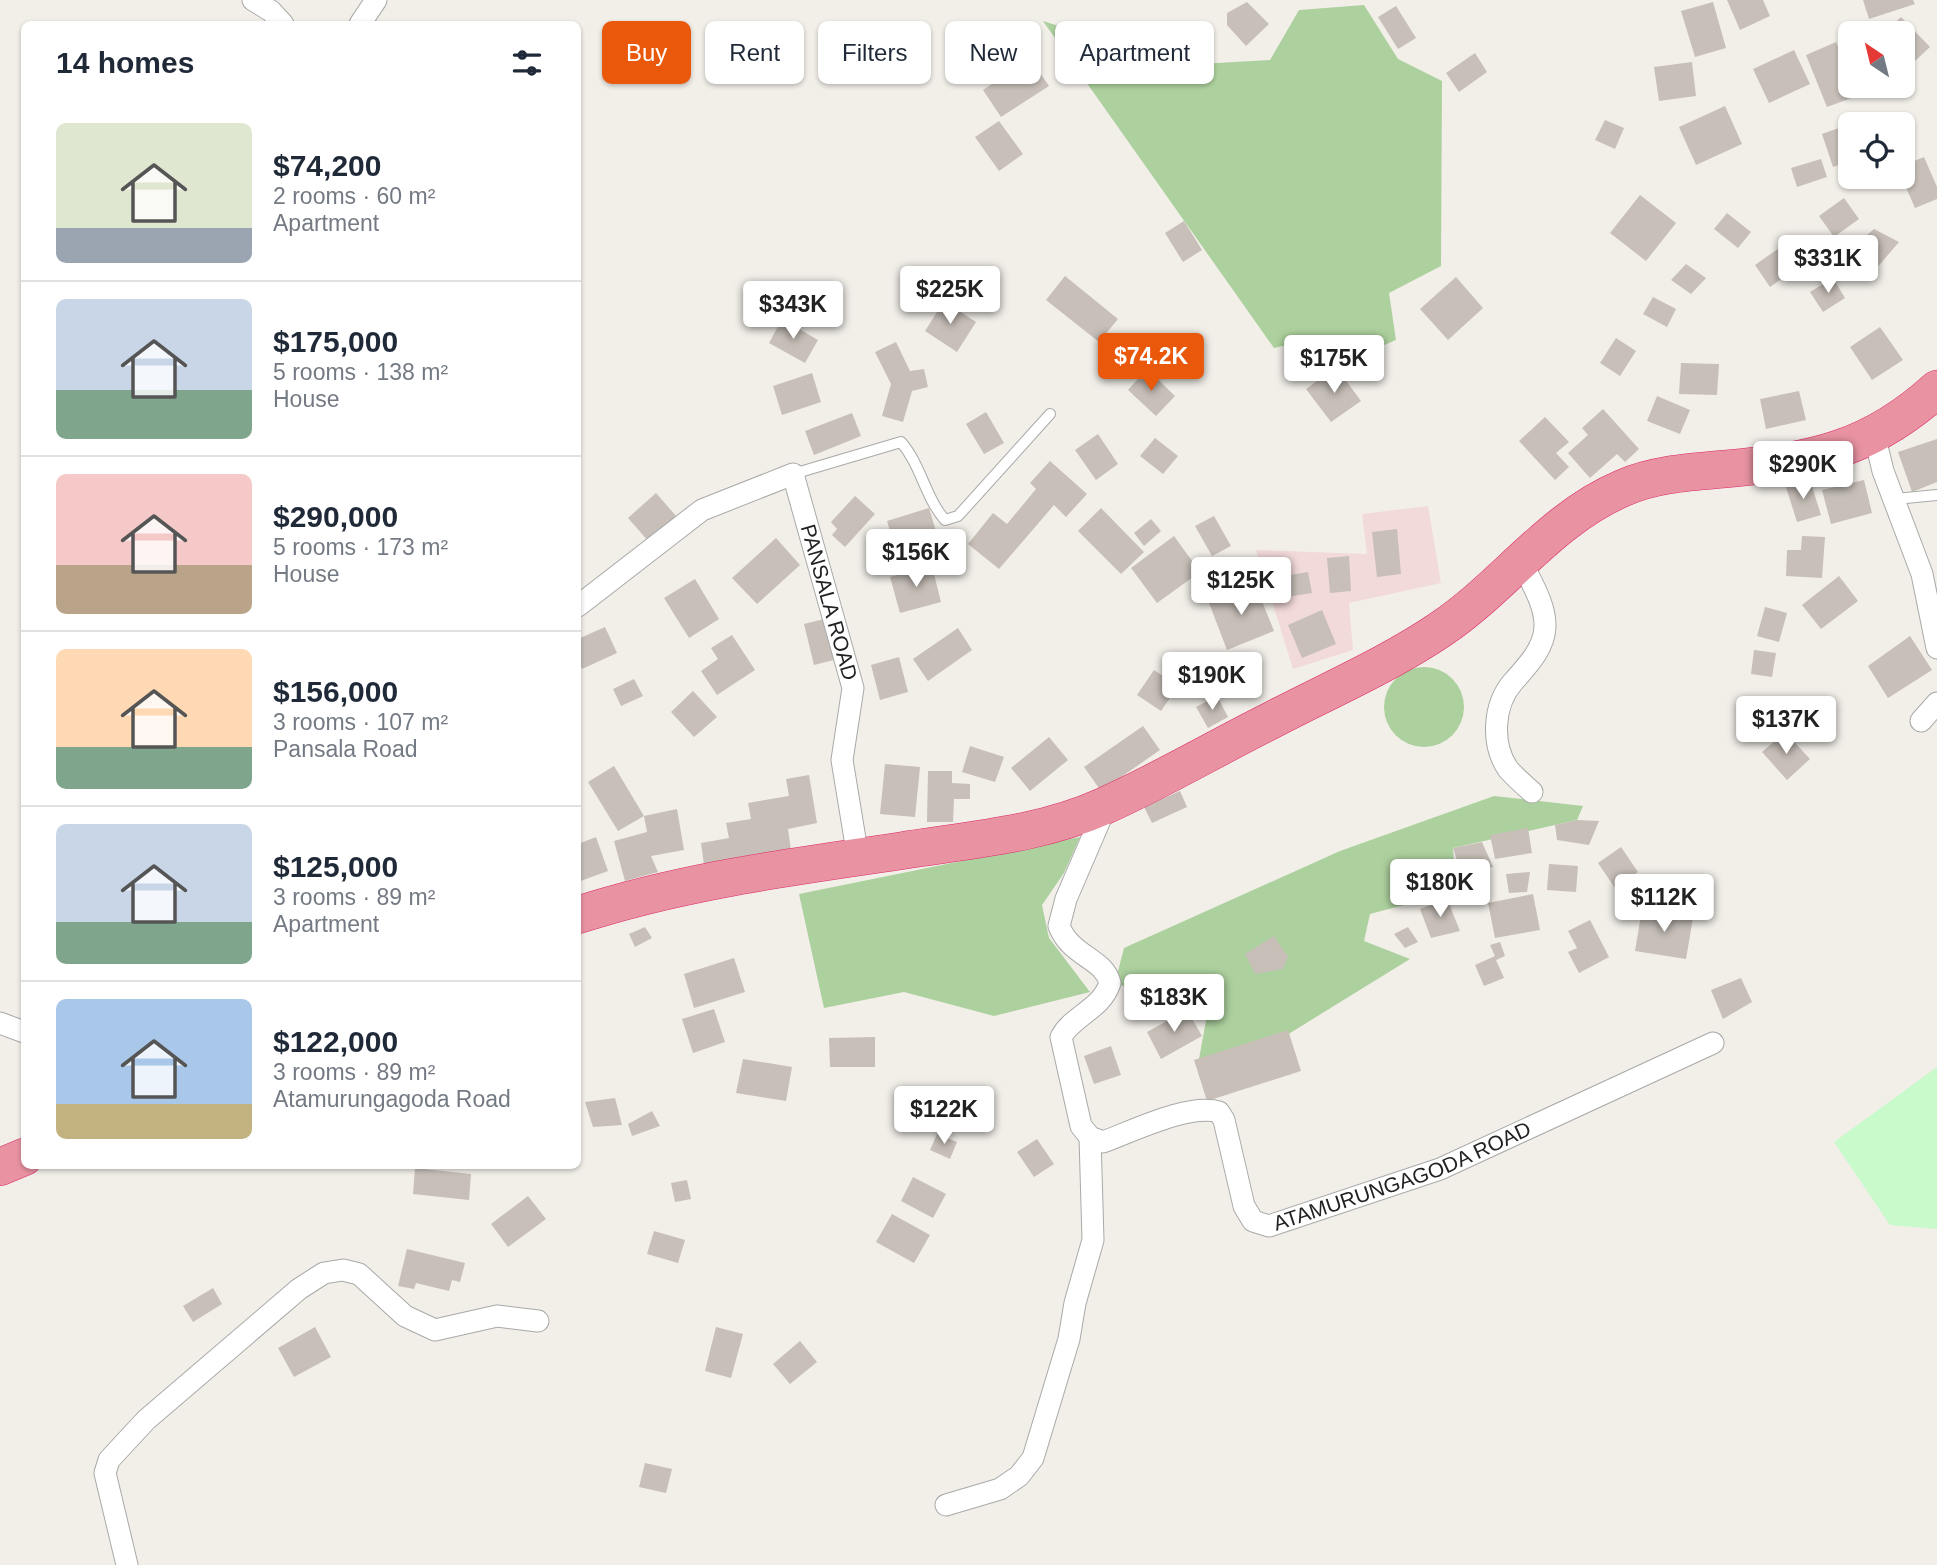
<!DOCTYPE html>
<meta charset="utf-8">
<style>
:root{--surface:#fff;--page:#f6f6f7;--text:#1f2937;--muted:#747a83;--line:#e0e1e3;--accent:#ea580c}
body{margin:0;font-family:Arial,sans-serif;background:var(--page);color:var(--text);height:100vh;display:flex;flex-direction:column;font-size:26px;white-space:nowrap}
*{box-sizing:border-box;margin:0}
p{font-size:23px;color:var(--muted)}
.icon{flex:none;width:38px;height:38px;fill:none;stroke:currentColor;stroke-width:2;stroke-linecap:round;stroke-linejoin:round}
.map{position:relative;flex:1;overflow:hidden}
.sheet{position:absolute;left:21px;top:21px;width:560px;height:1148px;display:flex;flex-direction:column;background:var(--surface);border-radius:10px;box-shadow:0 2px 5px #0004}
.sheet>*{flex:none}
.banner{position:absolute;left:602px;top:21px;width:665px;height:63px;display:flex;gap:14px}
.needle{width:46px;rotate:325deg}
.controls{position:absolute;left:1838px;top:21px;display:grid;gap:14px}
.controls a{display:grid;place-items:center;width:77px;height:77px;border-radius:10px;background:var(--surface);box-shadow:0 2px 5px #0004;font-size:35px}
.price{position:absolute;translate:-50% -60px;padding:0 16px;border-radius:7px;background:#fff;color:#222;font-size:23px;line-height:46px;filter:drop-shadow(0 2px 4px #0008)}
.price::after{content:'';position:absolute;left:50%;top:42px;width:21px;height:16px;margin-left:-10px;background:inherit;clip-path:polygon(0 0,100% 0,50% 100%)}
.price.on{background:var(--accent);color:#fff}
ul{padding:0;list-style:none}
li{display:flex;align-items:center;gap:21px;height:175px;padding:0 35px}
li+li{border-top:2px solid var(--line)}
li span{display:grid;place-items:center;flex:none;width:196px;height:140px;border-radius:10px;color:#555}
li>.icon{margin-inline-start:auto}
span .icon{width:84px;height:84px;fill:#fffc;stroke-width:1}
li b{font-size:30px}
h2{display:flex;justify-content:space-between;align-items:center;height:84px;padding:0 35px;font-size:30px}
.pill{padding:0 24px;border-radius:10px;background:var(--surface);box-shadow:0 2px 5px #0004;font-size:24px;line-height:63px}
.pill.on{background:var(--accent);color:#fff}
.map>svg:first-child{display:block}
.commercial{fill:#f2dad9}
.forest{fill:#add19e}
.park{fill:#c8facc}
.building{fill:#c7bfb8}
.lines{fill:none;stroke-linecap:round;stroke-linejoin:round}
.lane-casing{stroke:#a9a9a9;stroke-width:12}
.street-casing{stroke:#a9a9a9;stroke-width:23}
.highway-casing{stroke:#dc2a67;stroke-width:38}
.lane{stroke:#fff;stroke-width:10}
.street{stroke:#fff;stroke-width:21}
.highway{stroke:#e892a2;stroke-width:37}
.labels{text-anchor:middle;stroke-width:6;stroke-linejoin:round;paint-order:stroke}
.street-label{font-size:21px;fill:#222;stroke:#fff}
</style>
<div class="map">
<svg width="1937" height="1565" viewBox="0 0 1937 1565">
<rect width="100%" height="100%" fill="#f2efe9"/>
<polygon class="commercial" points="1428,506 1441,583 1349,603 1353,650 1293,669 1256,550 1367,554 1362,514"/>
<g class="forest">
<polygon points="1364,5 1398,59 1442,81 1441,266 1389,293 1396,340 1349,360 1325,336 1274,348 1043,21 1181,65 1270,60 1299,10"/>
<circle cx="1424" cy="707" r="40"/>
<polygon points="1494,796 1583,806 1577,820 1453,848 1456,891 1370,914 1364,941 1410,959 1261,1051 1197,1070 1207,1015 1115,983 1124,948 1340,851"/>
<polygon points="1080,837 1064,873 1042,905 1049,938 1090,992 994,1016 904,992 824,1008 799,894"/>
</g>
<polygon class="park" points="1937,1067 1937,1229 1890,1225 1834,1142"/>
<g class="building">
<polygon points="1727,0 1763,0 1770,16 1740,30"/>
<polygon points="1863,0 1913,0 1915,4 1869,19"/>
<polygon points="1247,2 1269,24 1246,46 1227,25 1227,13"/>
<polygon points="1713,2 1726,48 1695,57 1681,11"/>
<polygon points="1396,6 1416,38 1398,49 1378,17"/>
<polygon points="1901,17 1930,47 1902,73 1902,33 1884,33"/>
<polygon points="1157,25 1190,35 1184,54 1151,44"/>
<polygon points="1836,42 1850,77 1850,86 1853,86 1857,96 1827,107 1806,55"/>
<polygon points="1794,50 1810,84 1769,103 1753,69"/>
<polygon points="1475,53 1487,72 1459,92 1446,73"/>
<polygon points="1030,58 1049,86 1001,117 983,90"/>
<polygon points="1692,62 1696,96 1659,101 1654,67"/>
<polygon points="1725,106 1742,144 1696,165 1679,127"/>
<polygon points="1605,120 1624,128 1615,149 1595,140"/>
<polygon points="999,121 1023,154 999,171 975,137"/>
<polygon points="1850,124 1850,161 1833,167 1822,134"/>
<polygon points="1924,157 1937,187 1937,199 1915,208 1904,183 1897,185 1894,177 1902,177 1902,166"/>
<polygon points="1821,159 1827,177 1797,187 1791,168"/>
<polygon points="1640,195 1676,223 1646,261 1610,233"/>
<polygon points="1844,198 1859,219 1834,237 1819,216"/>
<polygon points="1727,213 1751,232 1738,248 1714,229"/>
<polygon points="1184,221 1202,250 1183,262 1165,233"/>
<polygon points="1874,229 1899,242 1869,277 1840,258"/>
<polygon points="1792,239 1807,261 1770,287 1755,265"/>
<polygon points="1686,264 1706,278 1691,294 1671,280"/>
<polygon points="1065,276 1118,319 1099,342 1046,300"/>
<polygon points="1456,277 1483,308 1448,340 1420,309"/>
<polygon points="1833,278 1845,298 1823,312 1810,292"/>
<polygon points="1653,297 1676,309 1667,327 1643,314"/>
<polygon points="944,301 976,322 957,352 925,331"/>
<polygon points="782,319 818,340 805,363 769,343"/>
<polygon points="1880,327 1903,360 1872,380 1850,347"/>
<polygon points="1616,338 1636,351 1620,376 1600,363"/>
<polygon points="896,342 910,371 924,369 928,387 912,391 903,422 882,416 891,384 875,352"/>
<polygon points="1681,363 1719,364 1717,395 1679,394"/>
<polygon points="1336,367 1361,401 1331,422 1306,389"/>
<polygon points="1147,369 1175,396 1156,416 1128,390"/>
<polygon points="812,373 821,402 782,415 773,386"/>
<polygon points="1799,391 1806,420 1766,429 1760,399"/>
<polygon points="1657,396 1690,410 1680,434 1647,421"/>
<polygon points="1603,409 1639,449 1625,462 1617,454 1590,478 1568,453 1588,435 1582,428"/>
<polygon points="986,412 1004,443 984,454 966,424"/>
<polygon points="852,413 861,436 814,455 805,431"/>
<polygon points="1545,417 1569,442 1556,453 1569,467 1555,480 1519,441"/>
<polygon points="1098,434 1118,464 1096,480 1075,450"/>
<polygon points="1155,438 1178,456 1163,474 1140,456"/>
<polygon points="1937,439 1937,482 1912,492 1898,452"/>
<polygon points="1050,461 1087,494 1066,517 1054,505 999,569 968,544 993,513 1007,524 1036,489 1030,483"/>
<polygon points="1810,480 1821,515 1797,522 1786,487"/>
<polygon points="1864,480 1872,513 1831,524 1822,490"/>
<polygon points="656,493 677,517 649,542 628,518"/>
<polygon points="855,496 875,514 845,547 832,535 837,529 831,522"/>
<polygon points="929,508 938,538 896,551 887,521"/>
<polygon points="1101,508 1144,552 1121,574 1078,531"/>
<polygon points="1214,516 1231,546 1212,556 1195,526"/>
<polygon points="1151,519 1161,531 1144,546 1134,533"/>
<polygon points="1397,529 1401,574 1377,577 1372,532"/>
<polygon points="1174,536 1200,572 1157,603 1131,568"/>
<polygon points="1802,536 1825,537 1822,578 1786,576 1787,550 1801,550"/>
<polygon points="776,538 800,565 757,604 732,578"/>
<polygon points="1349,556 1351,591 1330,593 1327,558"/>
<polygon points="932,566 941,602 900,613 890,577"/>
<polygon points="1308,572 1312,593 1280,598 1277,577"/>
<polygon points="1839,576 1858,601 1821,629 1802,605"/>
<polygon points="695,579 719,619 689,638 664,598"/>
<polygon points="1255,584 1274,631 1227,650 1209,603"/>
<polygon points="1765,607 1787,613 1779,642 1757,636"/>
<polygon points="1322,610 1336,644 1302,658 1288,625"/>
<polygon points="828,618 838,659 814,665 804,624"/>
<polygon points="605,627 617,653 582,669 578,660 578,639"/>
<polygon points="958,628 972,650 928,681 913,659"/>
<polygon points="732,635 755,670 717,695 701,671 718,659 711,648"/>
<polygon points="1910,636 1932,670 1888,698 1868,666"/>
<polygon points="1754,650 1776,653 1772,677 1751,674"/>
<polygon points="899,657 908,692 880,700 871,665"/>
<polygon points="1154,670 1178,686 1161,711 1137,695"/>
<polygon points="634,679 643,696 621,706 613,689"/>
<polygon points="693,691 717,717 694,737 671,712"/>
<polygon points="1217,696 1228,717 1208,728 1196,707"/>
<polygon points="1830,717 1830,740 1804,740 1805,718"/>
<polygon points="1143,726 1160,750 1101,791 1084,767"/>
<polygon points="1785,732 1810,759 1787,780 1762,752"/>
<polygon points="1049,737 1068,760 1030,791 1011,768"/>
<polygon points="970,746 1004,757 995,782 962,772"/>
<polygon points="885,764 920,767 915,817 880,814"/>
<polygon points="614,766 644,816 618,831 588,782"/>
<polygon points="928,771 952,771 952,783 970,784 970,799 954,799 953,822 927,822"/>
<polygon points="809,775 817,823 788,829 791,850 704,865 701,843 729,838 726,823 751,819 748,803 789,796 786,779"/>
<polygon points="1180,791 1187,807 1152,823 1144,807"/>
<polygon points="677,809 684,850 651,856 658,872 625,881 614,841 647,832 644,816"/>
<polygon points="1577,820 1599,821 1589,845 1557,840 1555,825"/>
<polygon points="1528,828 1532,853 1495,859 1490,835"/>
<polygon points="596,837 608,871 578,882 578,844"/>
<polygon points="1482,842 1493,867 1462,876 1453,848"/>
<polygon points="1621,847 1638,872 1615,888 1598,863"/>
<polygon points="1549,864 1578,866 1576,892 1547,890"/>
<polygon points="1530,872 1527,892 1509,893 1506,874"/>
<polygon points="1533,894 1540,930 1495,938 1488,903"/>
<polygon points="1447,899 1460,931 1431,938 1420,909"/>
<polygon points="1642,909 1693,918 1686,959 1635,951"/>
<polygon points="1590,920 1609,957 1579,973 1568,952 1577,948 1568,931"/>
<polygon points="645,927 652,938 635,947 629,934"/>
<polygon points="1408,927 1418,942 1405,948 1394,934"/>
<polygon points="1274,936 1288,957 1283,969 1255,974 1245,954"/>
<polygon points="1500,942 1505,956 1496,960 1504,978 1484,986 1475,965 1495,956 1490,945"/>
<polygon points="734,958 745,992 694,1008 684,974"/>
<polygon points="1741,978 1752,1002 1723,1019 1711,990"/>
<polygon points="714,1009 725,1042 693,1053 682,1019"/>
<polygon points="1187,1010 1202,1036 1161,1059 1147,1032"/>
<polygon points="1288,1030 1301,1071 1207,1101 1194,1060"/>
<polygon points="875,1037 875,1067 830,1067 829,1038"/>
<polygon points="1111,1046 1121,1075 1094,1084 1084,1056"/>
<polygon points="743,1059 792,1067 786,1101 736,1093"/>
<polygon points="615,1098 622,1125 593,1127 585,1102"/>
<polygon points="652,1111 660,1126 632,1136 628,1124"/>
<polygon points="937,1134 957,1142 950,1159 930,1150"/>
<polygon points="1037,1139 1054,1164 1034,1177 1017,1152"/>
<polygon points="415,1168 471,1174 469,1200 413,1194"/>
<polygon points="913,1177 946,1194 933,1218 901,1201"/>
<polygon points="687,1180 691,1199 675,1202 671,1183"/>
<polygon points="528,1196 546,1219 508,1247 491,1224"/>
<polygon points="892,1214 930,1235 914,1263 876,1242"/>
<polygon points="654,1231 685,1240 678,1263 647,1254"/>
<polygon points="407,1249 465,1263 460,1282 452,1280 449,1291 416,1283 414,1289 398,1286"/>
<polygon points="213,1288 222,1304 193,1322 183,1306"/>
<polygon points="315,1327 331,1357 294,1377 278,1348"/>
<polygon points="716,1327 743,1334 731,1378 705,1371"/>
<polygon points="800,1341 817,1362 790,1384 773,1364"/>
<polygon points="645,1463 672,1469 666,1493 639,1487"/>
</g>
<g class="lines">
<g class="lane-casing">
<g id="lane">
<path d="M793 474 901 442C921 465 925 497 945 520L958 516 1050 414"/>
<polyline points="1895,499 1937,495"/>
</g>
</g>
<g class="street-casing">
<g id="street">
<polyline points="253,0 271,11 283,24"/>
<polyline points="360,24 376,0"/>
<polyline points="1874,434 1883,471 1922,574 1937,648"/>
<path d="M1521 561C1530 580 1546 605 1545 627 1544 649 1527 666 1513 682 1493 705 1491 744 1508 769 1515 777 1524 785 1532 792"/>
<path id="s1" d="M578 606 702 510 793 474 853 688 842 760 858 857"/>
<polyline points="1921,721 1937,703"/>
<path id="s2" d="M1106 806 1066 899 1059 926C1071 957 1104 958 1110 983 1101 1010 1073 1015 1061 1037L1081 1126 1090 1137 1103 1142C1133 1131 1189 1103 1219 1112L1224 1120 1244 1206 1253 1221 1269 1226 1440 1169 1713 1043"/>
<polyline points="0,1023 24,1032"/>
<polyline points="946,1505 1000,1489 1019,1476 1033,1458 1069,1339 1075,1303 1093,1240 1090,1137"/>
<polyline points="127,1565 105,1473 109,1460 146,1420 299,1289 324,1273 343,1270 359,1274 405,1316 435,1330 497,1316 538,1321"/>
</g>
</g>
<g class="highway-casing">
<g id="highway">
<path d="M578 915C683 881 791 867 900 851 968 840 1040 835 1104 806 1160 781 1214 749 1270 721 1327 691 1388 665 1441 629 1506 585 1550 519 1623 488 1655 474 1691 472 1725 469 1812 461 1870 450 1937 389"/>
<polyline points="0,1167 24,1157"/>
</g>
</g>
<use href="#lane" class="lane"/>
<use href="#street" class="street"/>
<use href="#highway" class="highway"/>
</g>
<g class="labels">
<g class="street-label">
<text dy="7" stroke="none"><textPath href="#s1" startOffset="388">PANSALA ROAD</textPath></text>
<text dy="7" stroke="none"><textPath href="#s2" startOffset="796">ATAMURUNGAGODA ROAD</textPath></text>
</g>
</g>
</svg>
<div class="controls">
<a><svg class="needle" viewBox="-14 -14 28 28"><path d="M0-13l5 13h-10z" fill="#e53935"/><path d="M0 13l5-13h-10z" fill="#747a83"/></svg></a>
<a><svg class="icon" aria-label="locate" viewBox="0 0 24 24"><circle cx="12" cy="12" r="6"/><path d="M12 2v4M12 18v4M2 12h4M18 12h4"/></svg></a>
</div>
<b class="price" style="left:1828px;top:295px">$331K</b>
<b class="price" style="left:950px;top:326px">$225K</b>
<b class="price" style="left:793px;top:341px">$343K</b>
<b class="price on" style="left:1151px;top:393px">$74.2K</b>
<b class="price" style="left:1334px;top:395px">$175K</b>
<b class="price" style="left:1803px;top:501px">$290K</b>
<b class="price" style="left:916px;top:589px">$156K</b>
<b class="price" style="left:1241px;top:617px">$125K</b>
<b class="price" style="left:1212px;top:712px">$190K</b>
<b class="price" style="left:1786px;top:756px">$137K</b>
<b class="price" style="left:1440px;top:919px">$180K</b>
<b class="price" style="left:1664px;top:934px">$112K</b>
<b class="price" style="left:1174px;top:1034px">$183K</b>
<b class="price" style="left:944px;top:1146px">$122K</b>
<div class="banner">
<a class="pill on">Buy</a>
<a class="pill">Rent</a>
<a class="pill">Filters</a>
<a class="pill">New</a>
<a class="pill">Apartment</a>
</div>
<section class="sheet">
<h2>14 homes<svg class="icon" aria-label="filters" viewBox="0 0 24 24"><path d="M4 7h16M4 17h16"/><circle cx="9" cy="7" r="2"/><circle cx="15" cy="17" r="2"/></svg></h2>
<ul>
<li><span style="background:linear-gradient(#dfe7d0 75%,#9aa5b1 0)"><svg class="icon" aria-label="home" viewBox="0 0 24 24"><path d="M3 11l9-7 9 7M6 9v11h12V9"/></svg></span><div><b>$74,200</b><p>2 rooms · 60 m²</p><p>Apartment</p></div></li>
<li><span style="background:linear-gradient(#c9d6e8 65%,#7fa58c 0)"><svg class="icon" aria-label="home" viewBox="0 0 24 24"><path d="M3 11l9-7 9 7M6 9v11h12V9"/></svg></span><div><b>$175,000</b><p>5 rooms · 138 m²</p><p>House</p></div></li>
<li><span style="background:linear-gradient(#f6c9c9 65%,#b9a48a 0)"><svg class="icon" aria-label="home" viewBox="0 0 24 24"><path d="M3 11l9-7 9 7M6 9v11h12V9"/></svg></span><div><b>$290,000</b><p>5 rooms · 173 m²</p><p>House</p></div></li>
<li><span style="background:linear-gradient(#ffd9b3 70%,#7fa58c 0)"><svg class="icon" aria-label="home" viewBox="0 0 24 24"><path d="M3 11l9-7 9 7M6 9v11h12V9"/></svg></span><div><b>$156,000</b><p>3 rooms · 107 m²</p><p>Pansala Road</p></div></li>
<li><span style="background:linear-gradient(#c9d6e8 70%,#7fa58c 0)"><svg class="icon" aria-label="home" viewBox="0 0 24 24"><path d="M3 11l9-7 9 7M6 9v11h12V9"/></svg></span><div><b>$125,000</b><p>3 rooms · 89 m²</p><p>Apartment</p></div></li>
<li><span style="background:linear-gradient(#a9c7e8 75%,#c2b280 0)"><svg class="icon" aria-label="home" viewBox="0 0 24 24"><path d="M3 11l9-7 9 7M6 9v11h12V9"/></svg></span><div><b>$122,000</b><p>3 rooms · 89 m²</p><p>Atamurungagoda Road</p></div></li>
</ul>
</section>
</div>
